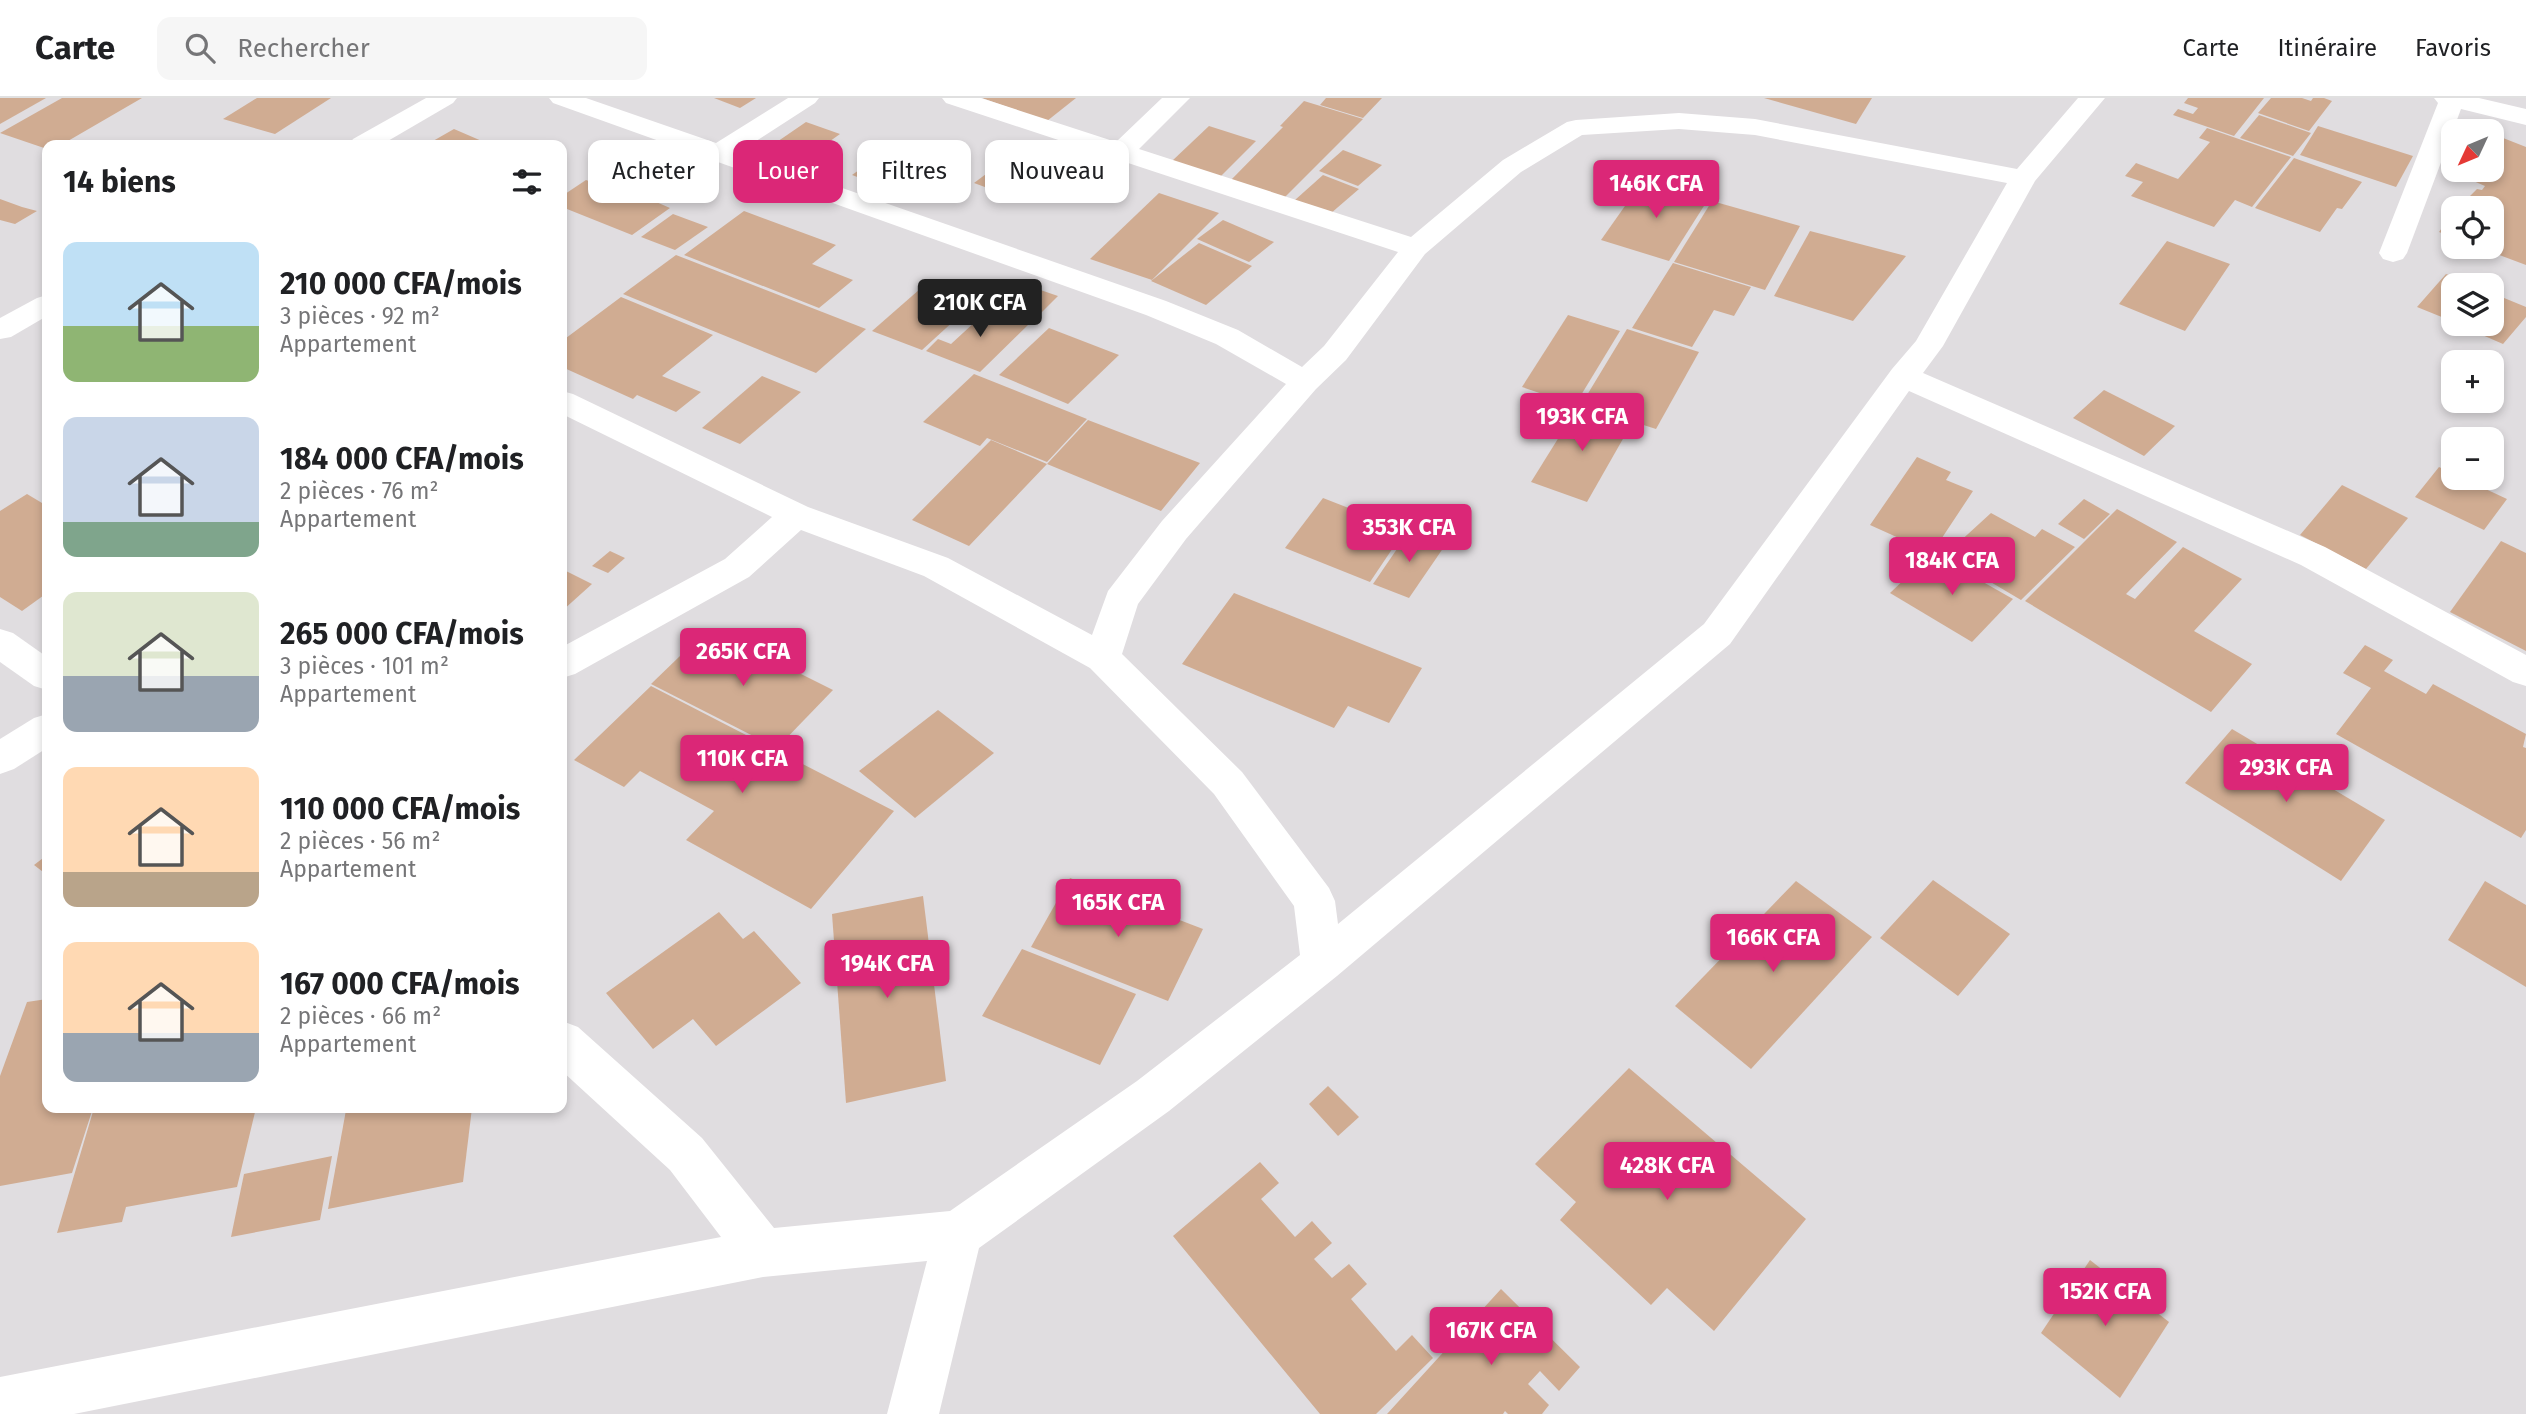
<!DOCTYPE html>
<html lang="fr">
<meta charset="utf-8">
<style>
:root{--surface:#fff;--page:#f6f6f6;--text:#202124;--muted:#757577;--line:#e0e0e0;--accent:#db2777}
body{margin:0;font-family:"Fira Sans",sans-serif;background:var(--page);color:var(--text);height:100vh;display:flex;flex-direction:column;font-size:26px;white-space:nowrap}
*{box-sizing:border-box;margin:0}
p{font-size:23px;color:var(--muted)}
.icon{flex:none;width:38px;height:38px;fill:none;stroke:currentColor;stroke-width:2;stroke-linecap:round;stroke-linejoin:round}
.map{position:relative;flex:1;overflow:hidden}
.sheet{position:absolute;left:42px;top:42px;width:525px;height:973px;display:flex;flex-direction:column;background:var(--surface);border-radius:14px;box-shadow:0 4px 10px #0003}
.sheet>*{flex:none}
.top-card{position:absolute;left:588px;top:42px;width:665px;height:63px;display:flex;gap:14px}
.needle{width:46px;rotate:226deg}
.fabs{position:absolute;left:2441px;top:21px;display:grid;gap:14px}
.fabs a{display:grid;place-items:center;width:63px;height:63px;border-radius:14px;background:var(--surface);box-shadow:0 4px 10px #0003;font-size:35px}
.price{position:absolute;translate:-50% -60px;padding:0 16px;border-radius:7px;background:var(--accent);color:#fff;font-size:23px;line-height:46px;filter:drop-shadow(0 2px 4px #0008)}
.price::after{content:'';position:absolute;left:50%;top:42px;width:21px;height:16px;margin-left:-10px;background:inherit;clip-path:polygon(0 0,100% 0,50% 100%)}
.price.active{background:#222;color:#fff}
ul{padding:0;list-style:none}
li{display:flex;align-items:center;gap:21px;height:175px;padding:0 21px}
li span{display:grid;place-items:center;flex:none;width:196px;height:140px;border-radius:14px;color:#555}
li>.icon{margin-inline-start:auto}
span .icon{width:84px;height:84px;fill:#fffc;stroke-width:1}
li b{font-size:30px}
h2{display:flex;justify-content:space-between;align-items:center;height:84px;padding:0 21px;font-size:30px}
.tag{padding:0 24px;border-radius:14px;background:var(--surface);box-shadow:0 4px 10px #0003;font-size:24px;line-height:63px}
.tag.active{background:var(--accent);color:#fff}
header{display:flex;align-items:center;gap:42px;box-sizing:border-box;height:98px;padding:0 35px;background:var(--surface);border-bottom:2px solid var(--line)}
header strong{font-size:33px}
nav{display:flex;gap:38px;margin-inline-start:auto;font-size:24px}
.search{width:490px;height:63px;background:var(--page);display:flex;align-items:center;gap:18px;box-sizing:border-box;padding:0 24px;border-radius:14px;color:var(--muted);font-size:26px}
.map>svg:first-child{display:block}
.building{fill:#d0ac92}
.lines{fill:none;stroke-linecap:round;stroke-linejoin:round}
.minor{fill:#fff;fill-rule:evenodd}
</style>
<header>
<strong>Carte</strong>
<div class="search"><svg class="icon" aria-label="search" viewBox="0 0 24 24"><circle cx="10" cy="10" r="6"/><path d="M15 15l6 6"/></svg>Rechercher</div>
<nav><a>Carte</a><a>Itinéraire</a><a>Favoris</a></nav>
</header>
<div class="map">
<svg width="2526" height="1316" viewBox="0 0 2526 1316">
<rect width="100%" height="100%" fill="#e0dde0"/>
<g class="building">
<polygon points="0,0 46,0 0,26"/>
<polygon points="62,0 142,0 61,47 47,47 47,51 0,35"/>
<polygon points="257,0 331,0 275,36 223,21"/>
<polygon points="714,0 756,0 740,10"/>
<polygon points="982,0 1076,0 1047,23"/>
<polygon points="1326,0 1382,0 1363,20 1320,7"/>
<polygon points="1764,0 1872,0 1856,26"/>
<polygon points="2188,0 2264,0 2234,38 2173,17 2178,11 2193,16 2198,10 2184,5"/>
<polygon points="2271,0 2302,0 2311,3 2313,0 2324,0 2332,3 2309,33 2258,15"/>
<polygon points="1304,3 1363,21 1284,100 1230,83 1283,29 1280,28"/>
<polygon points="2259,17 2311,35 2293,58 2240,40"/>
<polygon points="806,24 840,36 805,61 771,48"/>
<polygon points="1209,28 1256,43 1220,79 1172,63"/>
<polygon points="2318,28 2413,58 2396,89 2300,57"/>
<polygon points="2207,30 2291,59 2252,109 2235,102 2214,129 2131,98 2143,84 2125,78 2136,65 2178,81 2210,44 2199,40"/>
<polygon points="454,31 491,47 426,47"/>
<polygon points="2493,36 2526,49 2526,167 2478,149 2492,149 2492,110 2455,109 2461,102 2470,106 2473,102 2468,100 2477,91 2482,92 2485,88 2471,82 2478,75 2471,72 2492,72 2492,58 2500,61 2502,59 2492,55"/>
<polygon points="1343,52 1382,67 1358,88 1319,73"/>
<polygon points="884,54 937,73 905,97 852,77"/>
<polygon points="2294,60 2362,84 2342,111 2337,110 2320,134 2255,110"/>
<polygon points="1002,64 1055,83 1028,105 974,85"/>
<polygon points="1323,77 1359,91 1330,116 1295,102"/>
<polygon points="1644,81 1709,100 1669,163 1601,142"/>
<polygon points="586,82 624,96 640,85 666,95 654,103 670,110 632,137 562,109 562,98"/>
<polygon points="1159,95 1219,115 1152,182 1090,161"/>
<polygon points="0,101 22,109 37,113 15,126 0,122"/>
<polygon points="1712,103 1800,128 1765,192 1674,164"/>
<polygon points="744,113 836,147 812,166 853,182 819,210 684,157"/>
<polygon points="673,116 708,129 675,152 641,139"/>
<polygon points="1223,122 1274,144 1249,164 1197,141"/>
<polygon points="2448,122 2454,124 2454,140 2439,134"/>
<polygon points="1810,133 1906,158 1853,223 1774,198"/>
<polygon points="2167,143 2230,166 2185,233 2119,206"/>
<polygon points="1199,145 1252,168 1206,207 1151,183"/>
<polygon points="676,157 866,231 816,275 623,196"/>
<polygon points="1673,165 1751,189 1734,218 1714,212 1692,249 1632,230"/>
<polygon points="2446,176 2473,187 2454,187 2454,224 2417,209"/>
<polygon points="1017,184 1058,198 1031,225 990,210"/>
<polygon points="920,191 968,210 922,252 872,233"/>
<polygon points="2492,195 2526,209 2526,219 2503,246 2457,226 2492,226"/>
<polygon points="621,199 713,237 662,278 701,294 676,314 637,297 633,301 562,269 562,243"/>
<polygon points="975,207 1029,226 980,274 926,253 938,241 951,246 976,223 964,218"/>
<polygon points="1568,217 1620,233 1575,307 1522,289"/>
<polygon points="1049,230 1119,257 1068,306 999,277"/>
<polygon points="1627,231 1699,254 1656,331 1581,307"/>
<polygon points="974,276 1087,321 1047,364 987,340 980,348 923,324"/>
<polygon points="762,278 801,294 740,346 702,330"/>
<polygon points="2104,292 2175,328 2144,358 2073,320"/>
<polygon points="1579,307 1632,325 1587,404 1531,384"/>
<polygon points="1088,322 1200,365 1161,413 1047,366 969,448 912,422 991,342 1047,366"/>
<polygon points="1917,359 1951,374 1946,382 1973,393 1932,455 1870,427"/>
<polygon points="2439,369 2454,376 2454,380 2462,380 2507,401 2484,432 2415,399"/>
<polygon points="2342,387 2408,420 2366,471 2300,437"/>
<polygon points="27,396 47,408 47,495 22,513 0,499 0,413"/>
<polygon points="1323,400 1405,432 1370,484 1285,450"/>
<polygon points="2084,401 2110,416 2084,441 2058,426"/>
<polygon points="2117,411 2177,444 2126,496 2135,501 2183,449 2242,481 2194,533 2252,566 2211,614 2025,503"/>
<polygon points="1991,415 2035,439 2042,431 2075,449 2021,502 1945,457"/>
<polygon points="1410,432 1446,446 1409,500 1373,486"/>
<polygon points="2501,443 2526,455 2526,553 2450,514"/>
<polygon points="610,453 625,460 608,475 592,468"/>
<polygon points="1932,455 2013,501 1972,544 1890,495"/>
<polygon points="562,471 592,486 562,513"/>
<polygon points="1234,495 1422,570 1389,625 1348,608 1334,630 1182,566"/>
<polygon points="709,530 833,592 777,650 651,586"/>
<polygon points="2365,547 2393,562 2384,573 2426,596 2433,586 2526,636 2523,649 2526,650 2526,732 2521,740 2336,636 2371,590 2343,575"/>
<polygon points="651,588 894,713 811,811 686,742 714,713 640,673 624,689 574,662"/>
<polygon points="938,612 994,655 915,720 859,673"/>
<polygon points="2232,631 2385,722 2341,783 2185,685"/>
<polygon points="47,757 47,777 34,767"/>
<polygon points="1070,780 1203,831 1168,903 1031,849"/>
<polygon points="1933,782 2010,836 1958,898 1880,840"/>
<polygon points="1796,783 1872,839 1751,971 1675,908"/>
<polygon points="2485,783 2526,807 2526,889 2448,842"/>
<polygon points="923,798 946,983 846,1005 832,816"/>
<polygon points="719,814 743,841 754,833 801,885 716,948 693,921 653,951 606,895"/>
<polygon points="1022,851 1136,896 1100,967 982,918"/>
<polygon points="47,901 47,1010 93,1010 72,1075 0,1088 0,978 27,904"/>
<polygon points="1629,970 1806,1121 1714,1233 1667,1190 1651,1207 1560,1122 1576,1104 1535,1066"/>
<polygon points="1328,988 1359,1019 1338,1038 1309,1006"/>
<polygon points="94,1010 256,1010 237,1089 126,1109 122,1124 57,1135"/>
<polygon points="356,1010 472,1010 463,1084 328,1111 346,1012"/>
<polygon points="332,1058 320,1122 231,1139 244,1076"/>
<polygon points="1260,1064 1279,1085 1261,1101 1295,1139 1312,1123 1332,1145 1314,1161 1332,1180 1349,1166 1367,1186 1351,1201 1396,1253 1412,1237 1433,1260 1376,1316 1320,1316 1173,1138"/>
<polygon points="2090,1162 2169,1224 2120,1300 2041,1235"/>
<polygon points="1501,1191 1580,1269 1559,1293 1540,1273 1528,1286 1549,1307 1542,1316 1508,1316 1505,1313 1503,1316 1387,1316"/>
</g>
<g class="lines">
<g class="minor">
<polygon points="426,0 457,0 453,5 381,47 349,47 353,41"/>
<path d="M549 0H586L716 45 788 0H819L815 5 739 54 1166 203 1238 232 1302 269 1324 248 1398 154 946 5 942 0H981L1116 44 1162 0H1190L1139 51 1411 139 1503 62 1567 24 1576 22 1679 15 1755 21 2017 71 2078 0H2105L2035 83 1943 248 1923 275 2325 449 2526 557V588L2513 584 2301 467 1909 293 1730 546 1337 878 1169 1013 979 1150 939 1316H887L927 1163 763 1179 74 1316H0V1279L721 1139 670 1072 562 973V923L578 929 702 1040 774 1130 950 1113 1137 983 1300 857 1294 808 1214 696 1090 570 924 478 801 432 749 479 575 576 562 580V549L725 461 772 419 562 316V293L573 296 808 409 948 460 1092 537 1108 493 1162 423 1286 286 1216 246 1146 217 553 5ZM1679 31 1755 37 2007 85 1916 243 1892 271 1704 526 1338 826 1335 803 1329 790 1242 674 1122 556 1138 506 1186 441 1316 291 1346 262 1425 156 1521 74 1582 37Z"/>
<polygon points="2434,0 2479,0 2526,11 2526,27 2461,11 2407,155 2403,161 2393,164 2383,161 2379,155 2438,5"/>
<polygon points="47,197 47,218 11,239 0,241 0,220 37,200"/>
<polygon points="0,531 13,535 47,559 47,592 34,588 0,564"/>
<polygon points="47,616 47,650 14,671 0,676 0,641 34,620"/>
</g>
</g>
</svg>
<div class="fabs">
<a><svg class="needle" viewBox="-14 -14 28 28"><path d="M0-13l5 13h-10z" fill="#e53935"/><path d="M0 13l5-13h-10z" fill="#757577"/></svg></a>
<a><svg class="icon" aria-label="locate" viewBox="0 0 24 24"><circle cx="12" cy="12" r="6"/><path d="M12 2v4M12 18v4M2 12h4M18 12h4"/></svg></a>
<a><svg class="icon" aria-label="layers" viewBox="0 0 24 24"><path d="M12 4l9 5-9 5-9-5zM3 14l9 5 9-5"/></svg></a>
<a>+</a>
<a>−</a>
</div>
<b class="price" style="left:1656px;top:122px">146K CFA</b>
<b class="price active" style="left:980px;top:241px">210K CFA</b>
<b class="price" style="left:1582px;top:355px">193K CFA</b>
<b class="price" style="left:1409px;top:466px">353K CFA</b>
<b class="price" style="left:1952px;top:499px">184K CFA</b>
<b class="price" style="left:743px;top:590px">265K CFA</b>
<b class="price" style="left:742px;top:697px">110K CFA</b>
<b class="price" style="left:2286px;top:706px">293K CFA</b>
<b class="price" style="left:1118px;top:841px">165K CFA</b>
<b class="price" style="left:1773px;top:876px">166K CFA</b>
<b class="price" style="left:887px;top:902px">194K CFA</b>
<b class="price" style="left:1667px;top:1104px">428K CFA</b>
<b class="price" style="left:2105px;top:1230px">152K CFA</b>
<b class="price" style="left:1491px;top:1269px">167K CFA</b>
<div class="top-card">
<a class="tag">Acheter</a>
<a class="tag active">Louer</a>
<a class="tag">Filtres</a>
<a class="tag">Nouveau</a>
</div>
<section class="sheet">
<h2>14 biens<svg class="icon" aria-label="filters" viewBox="0 0 24 24"><path d="M4 7h16M4 17h16"/><circle cx="9" cy="7" r="2"/><circle cx="15" cy="17" r="2"/></svg></h2>
<ul>
<li><span style="background:linear-gradient(#bfe0f5 60%,#8fb573 0)"><svg class="icon" aria-label="home" viewBox="0 0 24 24"><path d="M3 11l9-7 9 7M6 9v11h12V9"/></svg></span><div><b>210 000 CFA/mois</b><p>3 pièces · 92 m²</p><p>Appartement</p></div></li>
<li><span style="background:linear-gradient(#c9d6e8 75%,#7fa58c 0)"><svg class="icon" aria-label="home" viewBox="0 0 24 24"><path d="M3 11l9-7 9 7M6 9v11h12V9"/></svg></span><div><b>184 000 CFA/mois</b><p>2 pièces · 76 m²</p><p>Appartement</p></div></li>
<li><span style="background:linear-gradient(#dfe7d0 60%,#9aa5b1 0)"><svg class="icon" aria-label="home" viewBox="0 0 24 24"><path d="M3 11l9-7 9 7M6 9v11h12V9"/></svg></span><div><b>265 000 CFA/mois</b><p>3 pièces · 101 m²</p><p>Appartement</p></div></li>
<li><span style="background:linear-gradient(#ffd9b3 75%,#b9a48a 0)"><svg class="icon" aria-label="home" viewBox="0 0 24 24"><path d="M3 11l9-7 9 7M6 9v11h12V9"/></svg></span><div><b>110 000 CFA/mois</b><p>2 pièces · 56 m²</p><p>Appartement</p></div></li>
<li><span style="background:linear-gradient(#ffd9b3 65%,#9aa5b1 0)"><svg class="icon" aria-label="home" viewBox="0 0 24 24"><path d="M3 11l9-7 9 7M6 9v11h12V9"/></svg></span><div><b>167 000 CFA/mois</b><p>2 pièces · 66 m²</p><p>Appartement</p></div></li>
</ul>
</section>
</div>
